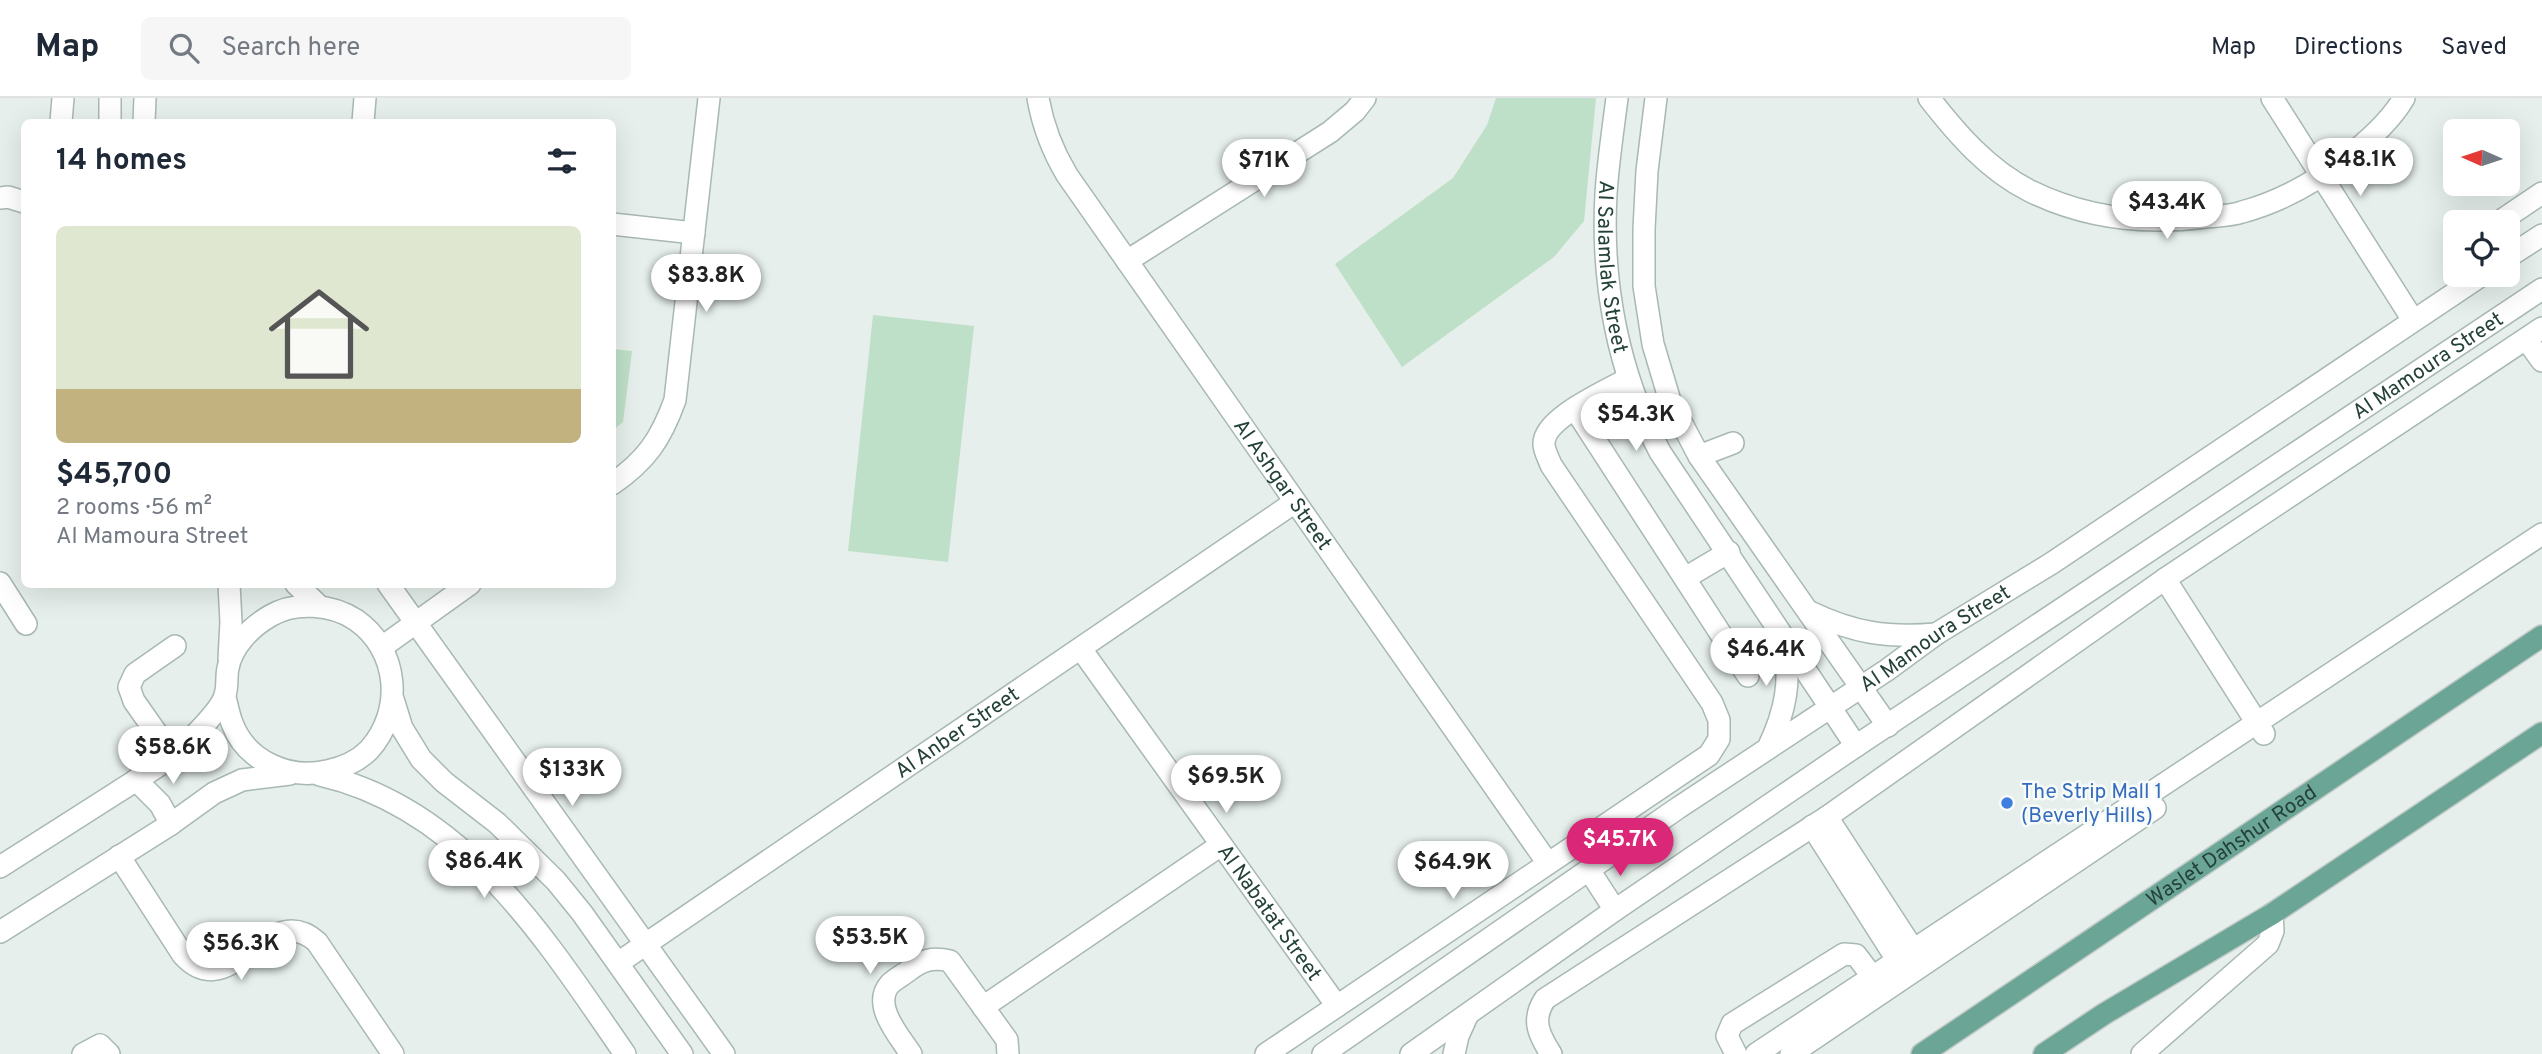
<!DOCTYPE html>
<meta charset="utf-8">
<style>
:root{--surface:#fff;--page:#f6f6f7;--text:#1f2937;--muted:#747a83;--line:#e0e1e3;--accent:#db2777}
body{margin:0;font-family:Overpass,sans-serif;background:var(--page);color:var(--text);height:100vh;display:flex;flex-direction:column;font-size:26px;white-space:nowrap}
*{box-sizing:border-box;margin:0}
p{font-size:23px;color:var(--muted)}
.icon{flex:none;width:38px;height:38px;fill:none;stroke:currentColor;stroke-width:2;stroke-linecap:round;stroke-linejoin:round}
.map{position:relative;flex:1;overflow:hidden}
.drawer{position:absolute;left:21px;top:21px;width:595px;height:469px;display:flex;flex-direction:column;background:var(--surface);border-radius:10px;box-shadow:0 7px 28px #0002}
.drawer>*{flex:none}
.needle{width:46px;rotate:273deg}
.controls{position:absolute;left:2443px;top:21px;display:grid;gap:14px}
.controls a{display:grid;place-items:center;width:77px;height:77px;border-radius:10px;background:var(--surface);box-shadow:0 7px 28px #0002;font-size:35px}
.price{position:absolute;translate:-50% -60px;padding:0 16px;border-radius:24px;background:#fff;color:#222;font-size:23px;line-height:46px;filter:drop-shadow(0 2px 4px #0008)}
.price::after{content:'';position:absolute;left:50%;top:42px;width:21px;height:16px;margin-left:-10px;background:inherit;clip-path:polygon(0 0,100% 0,50% 100%)}
.price.selected{background:var(--accent);color:#fff}
ul{padding:0;list-style:none}
li{display:grid;align-content:center;gap:14px;height:371px;padding:0 35px}
li+li{border-top:2px solid var(--line)}
li span{display:grid;place-items:center;height:217px;border-radius:10px;color:#555}
li>.icon{margin-inline-start:auto}
span .icon{width:126px;height:126px;fill:#fffc;stroke-width:1}
li b{font-size:30px}
h2{display:flex;justify-content:space-between;align-items:center;height:84px;padding:0 35px;font-size:30px}
header{display:flex;align-items:center;gap:42px;box-sizing:border-box;height:98px;padding:0 35px;background:var(--surface);border-bottom:2px solid var(--line)}
header strong{font-size:33px}
nav{display:flex;gap:38px;margin-inline-start:auto;font-size:24px}
.search{width:490px;height:63px;background:var(--page);display:flex;align-items:center;gap:18px;box-sizing:border-box;padding:0 24px;border-radius:10px;color:var(--muted);font-size:26px}
.map>svg:first-child{display:block}
.green{fill:#bfe0c8}
.lines{fill:none;stroke-linecap:round;stroke-linejoin:round}
.minor-casing{stroke:#a8b8b2;stroke-width:24}
.major-casing{stroke:#c2cac8;stroke-width:24}
.minor{stroke:#fff;stroke-width:21}
.major{stroke:#6aa596;stroke-width:21}
.shop-dot{fill:#3f7fe0;stroke:#f7fbf9;stroke-width:2.5}
.labels{text-anchor:middle;stroke-width:5;stroke-linejoin:round;paint-order:stroke}
.street-label{font-size:21px;fill:#24423a;stroke:#f7fbf9}
.shop-label{font-size:21px;fill:#366cbe;stroke:#f7fbf9;text-anchor:start}
</style>
<header>
<strong>Map</strong>
<div class="search"><svg class="icon" aria-label="search" viewBox="0 0 24 24"><circle cx="10" cy="10" r="6"/><path d="M15 15l6 6"/></svg>Search here</div>
<nav><a>Map</a><a>Directions</a><a>Saved</a></nav>
</header>
<div class="map">
<svg width="2542" height="956" viewBox="0 0 2542 956">
<rect width="100%" height="100%" fill="#e6efeb"/>
<g class="green">
<polygon points="1496,0 1596,0 1584,123 1554,159 1402,269 1335,166 1453,80 1487,27"/>
<polygon points="873,217 974,228 948,464 848,453"/>
<polygon points="613,251 632,253 623,324 613,332"/>
</g>
<g class="lines">
<g class="minor-casing">
<g id="minor">
<path id="s1" d="M1038 0C1043 29 1052 52 1067 77L1547 764"/>
<path id="s2" d="M1617 0C1613 32 1608 64 1606 96 1601 185 1618 275 1660 354L1856 648"/>
<polyline points="1656,0 1647,73 1644,131 1644,188 1653,246 1670,303 1699,358 1888,628"/>
<path d="M1929 0C1957 36 1988 72 2030 93 2085 120 2144 127 2205 119 2217 118 2231 118 2242 114 2279 104 2315 84 2345 61 2367 44 2390 24 2404 0"/>
<polyline points="2272,0 2413,222"/>
<polyline points="61,24 63,0"/>
<polyline points="110,24 110,0"/>
<polyline points="144,24 145,0"/>
<polyline points="363,24 365,0"/>
<polyline points="0,100 8,99 24,104"/>
<polyline points="2499,124 2542,95"/>
<polyline points="612,126 694,135"/>
<polyline points="2508,159 2542,137"/>
<polyline points="1127,163 1330,34 1355,13 1365,0"/>
<polyline points="2526,241 2542,263"/>
<polyline points="1575,311 1748,578"/>
<polyline points="1699,358 1733,345"/>
<path d="M612 386C646 363 661 341 675 302L709 0"/>
<polyline points="1685,480 1729,454"/>
<polyline points="2165,481 2264,636"/>
<polyline points="0,485 26,526"/>
<polyline points="229,486 231,524 229,561"/>
<polyline points="296,486 319,508"/>
<polyline points="388,486 724,956"/>
<path d="M1810 514C1854 535 1887 540 1936 536"/>
<polyline points="382,549 470,486"/>
<path id="s3" d="M1081 551 1337 908"/>
<polyline points="393,601 402,630 421,661 444,684 497,725 556,783 582,815 682,956"/>
<path d="M1768 650C1785 615 1793 580 1782 543"/>
<polyline points="172,657 134,603 129,589 135,576 175,548"/>
<path d="M320 677C465 710 546 842 625 956"/>
<polyline points="136,682 160,706 171,726"/>
<polyline points="1827,719 1920,862"/>
<polyline points="1812,728 1903,871"/>
<path d="M119 758 183 857C231 910 267 799 317 844L393 956"/>
<path d="M0 769C39 744 77 720 116 695 139 680 166 665 186 646 196 636 222 610 225 597 228 588 226 579 228 570 232 548 251 529 270 518 295 503 332 506 356 522 399 552 404 613 369 652 358 663 342 670 327 673 289 682 246 663 232 625 229 617 227 607 225 599"/>
<polyline points="1589,772 1615,812"/>
<polyline points="0,834 171,726 214,695 242,682 290,676"/>
<path id="s4" d="M618 865 1295 404"/>
<polyline points="983,909 1221,747"/>
<polyline points="83,956 100,947 109,956"/>
<path d="M911 956C900 939 871 907 890 886 895 881 903 877 908 873 922 862 932 859 950 863L1007 942 1008 956"/>
<path d="M1266 956 1709 657 1719 641V622L1712 605 1551 367C1549 361 1544 353 1544 346 1543 320 1607 293 1627 281"/>
<path id="s5" d="M1323 956 1678 710 1887 572 1936 536 2052 465 2482 177"/>
<path id="s6" d="M1411 956 1615 812 1856 648 2542 191"/>
<polyline points="1454,956 1458,938 1467,918"/>
<path d="M1551 956C1539 937 1531 922 1545 901L1827 719 2165 481 2542 230"/>
<polyline points="1736,956 1727,938 1732,926 1844,856 1856,857 1872,878"/>
<polyline points="1756,956 2542,436"/>
<polyline points="1791,956 2155,710"/>
<polyline points="2142,956 2268,846 2273,833 2272,816"/>
</g>
</g>
<g class="major-casing">
<g id="major">
<path id="s7" d="M1922 956 2542 538"/>
<polyline points="2044,956 2104,916 2272,816 2542,635"/>
</g>
</g>
<use href="#minor" class="minor"/>
<use href="#major" class="major"/>
</g>
<circle class="shop-dot" cx="2007" cy="705" r="7"/>
<g class="labels">
<g class="street-label">
<text dy="7" stroke="none"><textPath href="#s2" startOffset="170">Al Salamlak Street</textPath></text>
<text dy="7" stroke="none"><textPath href="#s6" startOffset="1228">Al Mamoura Street</textPath></text>
<text dy="7" stroke="none"><textPath href="#s1" startOffset="460">Al Ashgar Street</textPath></text>
<text dy="7" stroke="none"><textPath href="#s5" startOffset="740">Al Mamoura Street</textPath></text>
<text dy="7" stroke="none"><textPath href="#s4" startOffset="410">Al Anber Street</textPath></text>
<text dy="7" stroke="none"><textPath href="#s7" startOffset="373">Waslet Dahshur Road</textPath></text>
<text dy="7" stroke="none"><textPath href="#s3" startOffset="324">Al Nabatat Street</textPath></text>
</g>
<g class="shop-label">
<text x="2021" y="700">The Strip Mall 1<tspan x="2021" dy="24">(Beverly Hills)</tspan></text>
</g>
</g>
</svg>
<div class="controls">
<a><svg class="needle" viewBox="-14 -14 28 28"><path d="M0-13l5 13h-10z" fill="#e53935"/><path d="M0 13l5-13h-10z" fill="#747a83"/></svg></a>
<a><svg class="icon" aria-label="locate" viewBox="0 0 24 24"><circle cx="12" cy="12" r="6"/><path d="M12 2v4M12 18v4M2 12h4M18 12h4"/></svg></a>
</div>
<b class="price" style="left:2360px;top:100px">$48.1K</b>
<b class="price" style="left:1264px;top:101px">$71K</b>
<b class="price" style="left:2167px;top:143px">$43.4K</b>
<b class="price" style="left:706px;top:216px">$83.8K</b>
<b class="price" style="left:1636px;top:355px">$54.3K</b>
<b class="price" style="left:1766px;top:590px">$46.4K</b>
<b class="price" style="left:173px;top:688px">$58.6K</b>
<b class="price" style="left:572px;top:710px">$133K</b>
<b class="price" style="left:1226px;top:717px">$69.5K</b>
<b class="price selected" style="left:1620px;top:780px">$45.7K</b>
<b class="price" style="left:484px;top:802px">$86.4K</b>
<b class="price" style="left:1453px;top:803px">$64.9K</b>
<b class="price" style="left:870px;top:878px">$53.5K</b>
<b class="price" style="left:241px;top:884px">$56.3K</b>
<section class="drawer">
<h2>14 homes<svg class="icon" aria-label="filters" viewBox="0 0 24 24"><path d="M4 7h16M4 17h16"/><circle cx="9" cy="7" r="2"/><circle cx="15" cy="17" r="2"/></svg></h2>
<ul>
<li><span style="background:linear-gradient(#dfe7d0 75%,#c2b280 0)"><svg class="icon" aria-label="home" viewBox="0 0 24 24"><path d="M3 11l9-7 9 7M6 9v11h12V9"/></svg></span><div><b>$45,700</b><p>2 rooms · 56 m²</p><p>Al Mamoura Street</p></div></li>
</ul>
</section>
</div>
